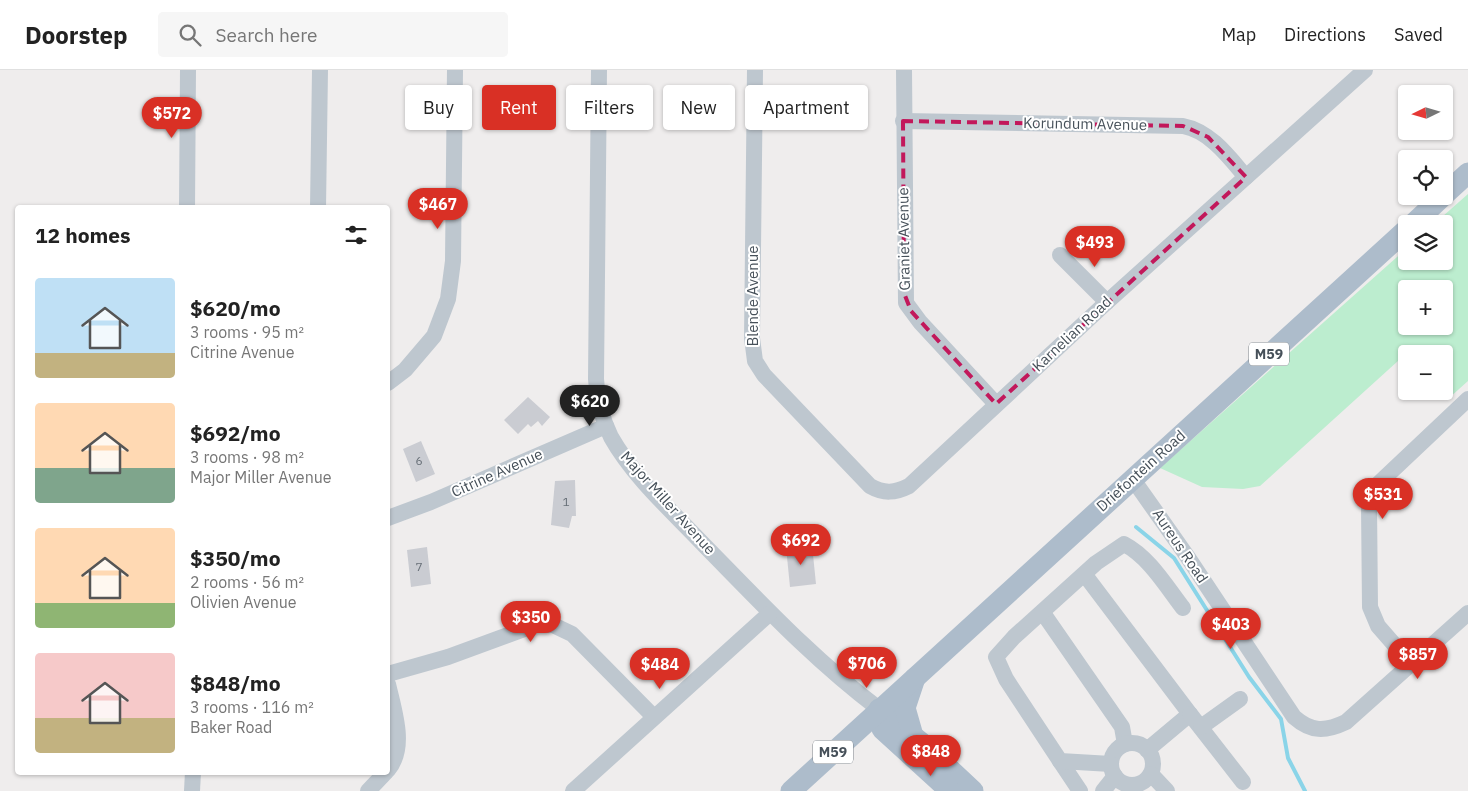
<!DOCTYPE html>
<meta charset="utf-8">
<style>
:root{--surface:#fff;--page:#f6f6f6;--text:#222;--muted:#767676;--line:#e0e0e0;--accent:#d93025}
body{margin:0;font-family:"IBM Plex Sans",sans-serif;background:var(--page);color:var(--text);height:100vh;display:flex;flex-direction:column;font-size:19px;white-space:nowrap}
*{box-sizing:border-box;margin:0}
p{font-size:16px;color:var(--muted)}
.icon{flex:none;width:28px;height:28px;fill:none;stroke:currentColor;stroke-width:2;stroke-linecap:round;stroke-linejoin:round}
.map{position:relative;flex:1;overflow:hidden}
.sheet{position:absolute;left:15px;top:135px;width:375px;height:570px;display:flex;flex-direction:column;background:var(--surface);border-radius:5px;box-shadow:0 1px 4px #0004}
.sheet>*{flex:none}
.guide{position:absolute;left:405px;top:15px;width:475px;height:45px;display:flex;gap:10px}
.needle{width:32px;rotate:265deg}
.buttons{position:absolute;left:1398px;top:15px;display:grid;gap:10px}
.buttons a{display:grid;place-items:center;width:55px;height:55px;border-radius:5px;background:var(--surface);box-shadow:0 1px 4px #0004;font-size:25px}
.price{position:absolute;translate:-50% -42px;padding:0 11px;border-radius:18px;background:var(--accent);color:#fff;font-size:16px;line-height:32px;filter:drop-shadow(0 1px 2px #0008)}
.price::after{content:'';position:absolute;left:50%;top:30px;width:15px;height:11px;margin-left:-8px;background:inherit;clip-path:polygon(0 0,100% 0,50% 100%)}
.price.on{background:#222;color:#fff}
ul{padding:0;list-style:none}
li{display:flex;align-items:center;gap:15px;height:125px;padding:0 20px}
li span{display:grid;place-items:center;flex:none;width:140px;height:100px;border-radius:5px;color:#555}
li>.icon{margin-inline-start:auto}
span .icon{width:60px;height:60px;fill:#fffc;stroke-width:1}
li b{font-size:21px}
h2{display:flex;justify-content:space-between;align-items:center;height:60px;padding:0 20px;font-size:21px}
.chip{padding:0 18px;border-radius:5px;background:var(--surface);box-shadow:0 1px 4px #0004;font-size:18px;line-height:45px}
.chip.on{background:var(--accent);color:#fff}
header{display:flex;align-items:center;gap:30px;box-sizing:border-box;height:70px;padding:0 25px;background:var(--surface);border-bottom:1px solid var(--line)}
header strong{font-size:24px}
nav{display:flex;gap:28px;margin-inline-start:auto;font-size:18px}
.search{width:350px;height:45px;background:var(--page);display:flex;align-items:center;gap:12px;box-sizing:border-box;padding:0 18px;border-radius:5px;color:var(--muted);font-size:19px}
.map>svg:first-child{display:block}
.green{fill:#bcedcf;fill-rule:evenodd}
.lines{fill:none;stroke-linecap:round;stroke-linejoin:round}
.stream{stroke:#8ad4e8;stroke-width:4}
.building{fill:#caccd2}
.minor{stroke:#bec7cf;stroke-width:16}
.major{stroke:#adbccb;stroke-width:21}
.marked{fill:none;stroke:#c2185b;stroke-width:4;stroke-dasharray:10 6;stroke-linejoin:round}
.labels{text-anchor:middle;stroke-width:4;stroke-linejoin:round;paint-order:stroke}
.number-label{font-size:12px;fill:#676f77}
.shield{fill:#fff;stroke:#7e848b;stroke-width:1}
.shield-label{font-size:14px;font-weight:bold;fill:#465059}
.street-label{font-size:15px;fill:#465059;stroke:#fff}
</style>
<header>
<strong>Doorstep</strong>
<div class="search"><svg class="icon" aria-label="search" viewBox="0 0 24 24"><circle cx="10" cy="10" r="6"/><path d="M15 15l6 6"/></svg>Search here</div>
<nav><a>Map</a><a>Directions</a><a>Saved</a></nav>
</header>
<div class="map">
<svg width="1468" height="721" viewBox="0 0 1468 721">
<rect width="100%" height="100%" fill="#efeded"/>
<path class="green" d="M1468 124V311L1449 328 1443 321 1444 284H1412L1409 281 1260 416 1243 419 1202 417 1160 398 1406 179V191H1444V154H1434ZM1406 219H1444V256H1406Z"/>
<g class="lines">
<polyline class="stream" points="1136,457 1174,488 1249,607 1281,649 1288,688 1305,721"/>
</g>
<g class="building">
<polygon points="528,327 550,347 542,356 538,351 531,357 528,354 518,364 504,350"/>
<polygon points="421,371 435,404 416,412 403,379"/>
<polygon points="575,410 576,446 572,446 569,458 551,455 555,411"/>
<polygon points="812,475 816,514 790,517 786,477"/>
<polygon points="427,477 431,514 411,517 407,480"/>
</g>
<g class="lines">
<g class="minor">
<path d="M599 0 596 309C597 330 602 349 611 367 634 408 673 442 705 476 762 534 813 589 879 639"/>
<path d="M755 0 752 268 755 291 764 305 870 416C884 424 895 423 909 416L1107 232 1365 0"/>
<polyline points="904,0 906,233 920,252 996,334"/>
<path d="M903 51 1183 56C1210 61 1229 87 1246 107"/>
<polyline points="187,138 188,0"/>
<polyline points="318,138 320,0"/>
<polyline points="1060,185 1107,232"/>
<polyline points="388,313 405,300 434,266 448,229 453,191 455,0"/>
<path d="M1132 408 1187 486 1294 647C1311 662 1325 662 1346 652L1468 543"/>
<polyline points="388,448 431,432 606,356"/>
<polyline points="1085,505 1190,644 1147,680"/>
<polyline points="1043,543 1122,657 1125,674"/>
<polyline points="1412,595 1378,556 1370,537 1369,435 1373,420 1378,414 1468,329"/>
<polyline points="388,604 448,587 538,554 553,555 572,564 654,647"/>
<path d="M388 614C394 641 407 677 388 700"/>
<polyline points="1190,644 1243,712"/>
<polyline points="1201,657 1240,629"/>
<circle cx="1132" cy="694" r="21"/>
<polyline points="1060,691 1080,721"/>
<path d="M1111 694 1060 691 1006 609 996 587 1014 567 1096 493 1124 474C1149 487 1166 516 1183 538"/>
<polyline points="1151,704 1167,721"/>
<polyline points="192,721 193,702"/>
<polyline points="368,721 386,702"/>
<polyline points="573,721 769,544"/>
<polyline points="1103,721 1115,706"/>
</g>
<g class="major">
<polyline points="1444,125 1468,103"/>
<polyline points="1413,154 1443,126"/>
<polyline points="879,639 923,674 973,721"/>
<polyline points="882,659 950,721"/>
<polyline points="913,666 905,638 915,608"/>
<polyline points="791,721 1406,160"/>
</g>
</g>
<path class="marked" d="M903 51 1183 56 1208 67 1246 107 996 334 911 241 904 223Z"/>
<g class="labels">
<g class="number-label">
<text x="419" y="395">6</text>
<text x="566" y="436">1</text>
<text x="419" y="501">7</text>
</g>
<g class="shield">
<rect x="1249" y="272.5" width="40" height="23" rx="4"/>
<rect x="813" y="670.5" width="40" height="23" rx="4"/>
</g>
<g class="shield-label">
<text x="1269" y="289">M59</text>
<text x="833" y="687">M59</text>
</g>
<g class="street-label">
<text transform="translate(1085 54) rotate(1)" y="5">Korundum Avenue</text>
<text transform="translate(904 169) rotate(-91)" y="5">Graniet Avenue</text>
<text transform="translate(753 226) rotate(-90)" y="5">Blende Avenue</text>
<text transform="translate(1072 264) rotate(-43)" y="5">Karnelian Road</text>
<text transform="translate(1141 401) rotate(-42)" y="5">Driefontein Road</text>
<text transform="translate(497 403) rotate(-24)" y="5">Citrine Avenue</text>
<text transform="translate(668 433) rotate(48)" y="5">Major Miller Avenue</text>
<text transform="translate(1180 476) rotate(56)" y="5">Aureus Road</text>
</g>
</g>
</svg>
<div class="buttons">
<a><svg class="needle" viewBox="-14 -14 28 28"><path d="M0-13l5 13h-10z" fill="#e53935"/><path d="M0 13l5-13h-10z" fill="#767676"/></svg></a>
<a><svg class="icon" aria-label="locate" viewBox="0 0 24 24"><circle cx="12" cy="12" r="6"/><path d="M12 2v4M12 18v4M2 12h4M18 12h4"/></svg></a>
<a><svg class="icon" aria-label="layers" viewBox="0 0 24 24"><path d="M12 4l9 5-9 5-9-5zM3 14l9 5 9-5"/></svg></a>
<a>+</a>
<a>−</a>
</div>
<b class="price" style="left:172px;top:69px">$572</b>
<b class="price" style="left:438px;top:160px">$467</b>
<b class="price" style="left:1095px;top:198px">$493</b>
<b class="price on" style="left:590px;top:357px">$620</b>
<b class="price" style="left:1383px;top:450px">$531</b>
<b class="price" style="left:801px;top:496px">$692</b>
<b class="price" style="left:531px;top:573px">$350</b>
<b class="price" style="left:1231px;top:580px">$403</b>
<b class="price" style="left:1418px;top:610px">$857</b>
<b class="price" style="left:867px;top:619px">$706</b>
<b class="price" style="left:660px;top:620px">$484</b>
<b class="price" style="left:931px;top:707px">$848</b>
<div class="guide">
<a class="chip">Buy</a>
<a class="chip on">Rent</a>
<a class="chip">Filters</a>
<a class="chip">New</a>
<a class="chip">Apartment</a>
</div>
<section class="sheet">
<h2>12 homes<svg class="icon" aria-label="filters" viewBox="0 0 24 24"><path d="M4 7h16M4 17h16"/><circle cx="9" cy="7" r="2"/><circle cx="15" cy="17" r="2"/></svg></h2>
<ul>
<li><span style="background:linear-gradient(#bfe0f5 75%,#c2b280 0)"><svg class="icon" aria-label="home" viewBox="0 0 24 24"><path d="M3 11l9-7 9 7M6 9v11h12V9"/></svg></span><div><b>$620/mo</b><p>3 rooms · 95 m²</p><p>Citrine Avenue</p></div></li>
<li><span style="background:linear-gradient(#ffd9b3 65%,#7fa58c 0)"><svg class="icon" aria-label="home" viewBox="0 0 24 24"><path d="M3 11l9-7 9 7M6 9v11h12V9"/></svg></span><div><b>$692/mo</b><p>3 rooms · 98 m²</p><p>Major Miller Avenue</p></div></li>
<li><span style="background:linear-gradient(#ffd9b3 75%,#8fb573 0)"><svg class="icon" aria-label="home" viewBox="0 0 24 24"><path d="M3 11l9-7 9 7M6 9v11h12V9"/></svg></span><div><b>$350/mo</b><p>2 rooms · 56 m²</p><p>Olivien Avenue</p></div></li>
<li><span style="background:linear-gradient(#f6c9c9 65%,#c2b280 0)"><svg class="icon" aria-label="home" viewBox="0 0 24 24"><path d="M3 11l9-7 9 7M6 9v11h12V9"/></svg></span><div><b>$848/mo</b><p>3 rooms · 116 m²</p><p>Baker Road</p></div></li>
</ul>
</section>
</div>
